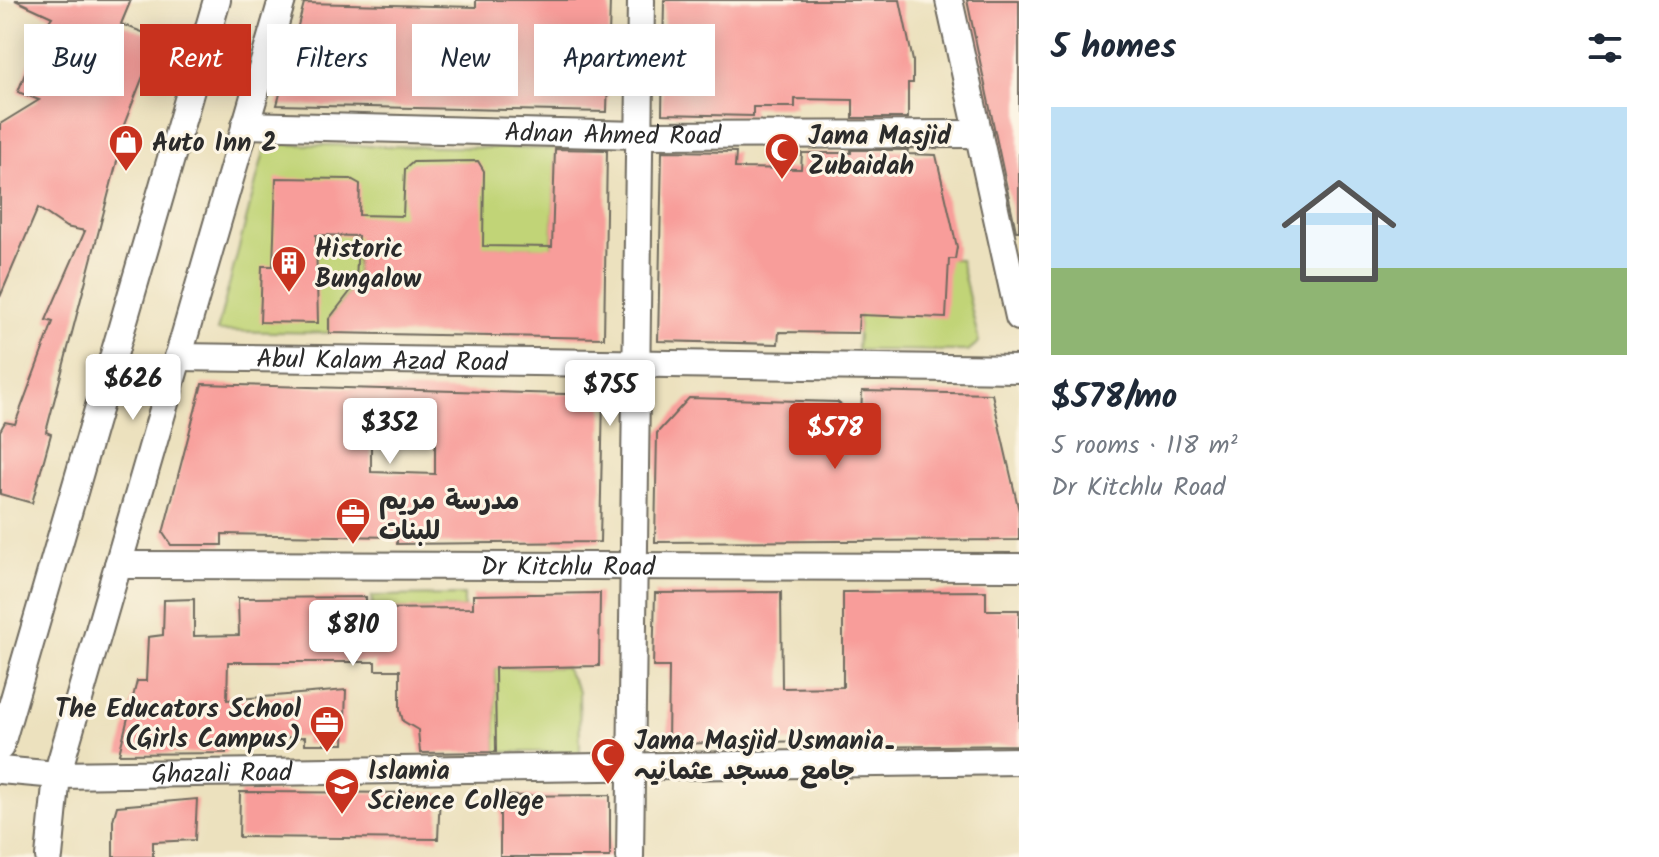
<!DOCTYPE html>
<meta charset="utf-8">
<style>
:root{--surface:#fff;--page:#f2f2f3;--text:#1f2937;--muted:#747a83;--line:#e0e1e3;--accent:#c8321e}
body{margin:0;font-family:Kalam,"Playpen Sans Arabic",sans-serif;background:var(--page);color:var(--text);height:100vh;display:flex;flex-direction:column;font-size:30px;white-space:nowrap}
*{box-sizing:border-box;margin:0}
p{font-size:26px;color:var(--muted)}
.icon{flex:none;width:44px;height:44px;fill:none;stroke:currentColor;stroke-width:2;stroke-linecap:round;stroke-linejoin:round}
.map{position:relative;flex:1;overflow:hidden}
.panel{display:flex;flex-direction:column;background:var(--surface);width:640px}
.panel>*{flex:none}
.top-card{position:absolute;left:24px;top:24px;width:760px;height:72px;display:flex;gap:16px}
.price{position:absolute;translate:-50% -68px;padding:0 18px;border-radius:8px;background:#fff;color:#222;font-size:26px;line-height:52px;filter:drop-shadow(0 2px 4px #0008)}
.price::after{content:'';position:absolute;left:50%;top:48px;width:24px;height:18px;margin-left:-12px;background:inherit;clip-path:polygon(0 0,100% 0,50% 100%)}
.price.selected{background:var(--accent);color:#fff}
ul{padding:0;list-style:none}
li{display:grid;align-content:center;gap:16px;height:424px;padding:0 32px}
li+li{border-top:2px solid var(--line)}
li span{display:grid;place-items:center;height:248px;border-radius:0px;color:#555}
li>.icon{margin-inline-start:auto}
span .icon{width:144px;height:144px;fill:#fffc;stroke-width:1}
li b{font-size:34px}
h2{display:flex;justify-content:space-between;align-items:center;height:96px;padding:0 32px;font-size:34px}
.chip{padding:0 28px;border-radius:0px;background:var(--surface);box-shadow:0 4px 20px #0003;font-size:28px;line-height:72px}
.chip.selected{background:var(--accent);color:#fff}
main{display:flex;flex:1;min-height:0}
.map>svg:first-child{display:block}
.green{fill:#c1d477;stroke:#768051;stroke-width:2}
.building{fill:#f89d9a;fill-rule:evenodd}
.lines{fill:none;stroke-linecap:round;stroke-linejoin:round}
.minor-casing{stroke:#6f6b5e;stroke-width:30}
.minor{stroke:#fff;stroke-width:26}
.labels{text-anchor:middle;stroke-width:6;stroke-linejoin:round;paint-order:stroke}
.street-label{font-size:26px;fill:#2b2b2b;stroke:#fcf5e5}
.poi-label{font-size:26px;font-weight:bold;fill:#2b2b2b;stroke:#fcf5e5;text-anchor:start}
</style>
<main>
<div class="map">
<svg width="1019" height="857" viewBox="0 0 1019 857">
<rect width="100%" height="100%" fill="#fcf5e5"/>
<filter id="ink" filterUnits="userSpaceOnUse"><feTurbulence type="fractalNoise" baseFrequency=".0125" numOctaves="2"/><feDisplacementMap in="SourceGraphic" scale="16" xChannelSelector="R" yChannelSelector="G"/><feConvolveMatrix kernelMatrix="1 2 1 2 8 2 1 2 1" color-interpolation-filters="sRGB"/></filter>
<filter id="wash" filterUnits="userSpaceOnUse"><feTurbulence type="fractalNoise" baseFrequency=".006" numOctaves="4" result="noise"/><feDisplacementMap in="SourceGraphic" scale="32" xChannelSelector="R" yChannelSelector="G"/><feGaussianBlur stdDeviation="1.8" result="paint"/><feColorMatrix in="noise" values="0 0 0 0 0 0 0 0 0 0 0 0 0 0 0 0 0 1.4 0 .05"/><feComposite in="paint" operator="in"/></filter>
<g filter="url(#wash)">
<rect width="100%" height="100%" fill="#ece1be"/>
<g class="green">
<polygon points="266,144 556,149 552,248 445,246 357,255 356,284 329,319 329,333 217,331"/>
<polygon points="949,259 960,259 979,342 968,351 857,350 859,315"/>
<polygon points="464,595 464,608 399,609 373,618 372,596"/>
<polygon points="565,667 579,692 580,752 496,752 495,668"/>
</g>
<g id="blocks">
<g class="building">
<polygon points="15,0 131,0 121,24 158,38 122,130 125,131 46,432 51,434 32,503 0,494 0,431 5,422 15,424 53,322 46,320 85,231 66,227 38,208 0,297 0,124 39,100 18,92 40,34 52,17"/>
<polygon points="476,0 610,0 607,112 277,105 304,3 476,7"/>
<polygon points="664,0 900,0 913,61 913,83 908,83 908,118 853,118 853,100 795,99 795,107 753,107 753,116 662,114"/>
<polygon points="967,0 1019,0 1019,231 1016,231"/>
<polygon points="555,149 607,150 604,338 329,333 329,319 356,284 358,236 316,235 318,323 260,322 262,266 273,266 276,178 351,179 360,184 359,215 403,216 405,169 413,162 478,161 484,171 483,246 552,247"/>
<polygon points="851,150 908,150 907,154 936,155 957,247 955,259 949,259 946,318 859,315 858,333 779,332 778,344 658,341 662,151 736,152 735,168 801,169 802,153 851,153"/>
<path d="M202 384 603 395 600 542 397 544V537L222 534V545H171L163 533ZM371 433 435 435V474L371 472Z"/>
<polygon points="862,391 992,394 1019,511 1019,540 655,542 657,433 689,398 837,402 861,418"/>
<polygon points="986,591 986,610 1019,610 1019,745 855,747 855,740 668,744 669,667 653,667 655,593 781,592 782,688 843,687 843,592"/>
<polygon points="600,593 599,666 495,668 496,752 420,753 418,730 403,721 400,710 400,670 375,670 375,662 228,662 227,700 346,690 344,744 305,744 305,737 226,739 226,753 119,754 137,681 146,681 148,637 163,635 164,600 194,599 194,636 239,635 238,598 366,597 366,609 473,608 473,595"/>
<polygon points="240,792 440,793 438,839 239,837"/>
<polygon points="610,795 610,857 500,857 500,796"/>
<polygon points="197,799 195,840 153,842 153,857 113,857 113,820 117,806"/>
</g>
</g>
</g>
<g filter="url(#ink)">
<use href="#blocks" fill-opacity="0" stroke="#6f6b5e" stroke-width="2"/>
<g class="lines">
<g class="minor-casing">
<g id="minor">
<polyline points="949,0 1019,317"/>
<path id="s1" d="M245 125 639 135 979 134"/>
<path id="s2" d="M178 357 1019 369"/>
<path id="s3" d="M118 565 1019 567"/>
<polyline points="0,747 217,0"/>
<path id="s4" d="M0 770 57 775 1019 761"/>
<polyline points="49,857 57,775 282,0"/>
<polyline points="630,857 641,0"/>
</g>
</g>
<use href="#minor" class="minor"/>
</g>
</g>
<defs>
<g id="shop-pin" transform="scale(1.8)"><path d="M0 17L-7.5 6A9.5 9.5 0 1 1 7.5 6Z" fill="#c8321e" stroke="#fcf5e5"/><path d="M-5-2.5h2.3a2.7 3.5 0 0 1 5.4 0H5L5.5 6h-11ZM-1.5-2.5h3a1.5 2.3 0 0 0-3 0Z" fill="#fff"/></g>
<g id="mosque-pin" transform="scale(1.8)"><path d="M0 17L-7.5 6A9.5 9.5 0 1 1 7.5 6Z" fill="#c8321e" stroke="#fcf5e5"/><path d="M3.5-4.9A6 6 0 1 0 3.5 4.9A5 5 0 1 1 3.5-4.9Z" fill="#fff"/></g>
<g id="building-pin" transform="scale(1.8)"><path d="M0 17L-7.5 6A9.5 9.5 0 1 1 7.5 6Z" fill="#c8321e" stroke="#fcf5e5"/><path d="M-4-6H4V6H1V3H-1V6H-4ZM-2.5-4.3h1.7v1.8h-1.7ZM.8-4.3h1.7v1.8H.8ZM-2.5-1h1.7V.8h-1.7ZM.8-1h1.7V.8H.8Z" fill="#fff"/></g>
<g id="office-pin" transform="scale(1.8)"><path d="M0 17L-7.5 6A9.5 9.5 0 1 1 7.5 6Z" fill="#c8321e" stroke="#fcf5e5"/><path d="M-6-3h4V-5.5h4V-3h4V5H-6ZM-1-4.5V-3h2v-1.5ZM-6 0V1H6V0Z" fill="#fff"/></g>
<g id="university-pin" transform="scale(1.8)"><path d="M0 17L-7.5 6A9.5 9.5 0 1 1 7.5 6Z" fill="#c8321e" stroke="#fcf5e5"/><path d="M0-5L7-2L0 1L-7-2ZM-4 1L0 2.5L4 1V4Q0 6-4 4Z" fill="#fff"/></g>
</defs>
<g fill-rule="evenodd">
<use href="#shop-pin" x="126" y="142"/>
<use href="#mosque-pin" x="782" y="150"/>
<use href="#building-pin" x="289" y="263"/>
<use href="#office-pin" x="353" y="515"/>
<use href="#office-pin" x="327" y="723"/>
<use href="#mosque-pin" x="608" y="755"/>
<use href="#university-pin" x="342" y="785"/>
</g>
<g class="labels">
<g class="street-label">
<text dy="9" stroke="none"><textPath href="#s1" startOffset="368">Adnan Ahmed Road</textPath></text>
<text dy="9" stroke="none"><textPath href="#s2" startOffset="204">Abul Kalam Azad Road</textPath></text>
<text dy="9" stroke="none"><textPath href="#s3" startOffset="450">Dr Kitchlu Road</textPath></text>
<text dy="9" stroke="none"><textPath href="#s4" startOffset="222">Ghazali Road</textPath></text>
</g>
<g class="poi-label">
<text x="808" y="144">Jama Masjid<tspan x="808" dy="30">Zubaidah</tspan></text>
<text x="152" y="151">Auto Inn 2</text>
<text x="315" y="257">Historic<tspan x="315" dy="30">Bungalow</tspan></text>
<text x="379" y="509">مدرسة مريم<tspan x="379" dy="30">للبنات</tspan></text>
<text x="301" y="717" text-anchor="end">The Educators School<tspan x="301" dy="30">(Girls Campus)</tspan></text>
<text x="634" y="749">Jama Masjid Usmania۔<tspan x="634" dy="30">جامع مسجد عثمانیہ</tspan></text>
<text x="368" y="779">Islamia<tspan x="368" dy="30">Science College</tspan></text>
</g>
</g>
</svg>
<b class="price" style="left:133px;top:422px">$626</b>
<b class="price" style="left:610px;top:428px">$755</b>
<b class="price" style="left:390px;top:466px">$352</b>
<b class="price selected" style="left:835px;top:471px">$578</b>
<b class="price" style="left:353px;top:668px">$810</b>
<div class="top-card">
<a class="chip">Buy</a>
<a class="chip selected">Rent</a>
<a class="chip">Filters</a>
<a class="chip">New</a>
<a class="chip">Apartment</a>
</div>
</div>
<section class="panel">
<h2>5 homes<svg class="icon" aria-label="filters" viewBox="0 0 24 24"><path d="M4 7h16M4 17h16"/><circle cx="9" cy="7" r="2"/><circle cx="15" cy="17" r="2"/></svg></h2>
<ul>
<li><span style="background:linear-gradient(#bfe0f5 65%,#8fb573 0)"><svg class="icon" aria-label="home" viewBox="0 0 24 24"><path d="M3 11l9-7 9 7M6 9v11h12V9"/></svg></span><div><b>$578/mo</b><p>5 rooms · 118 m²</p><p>Dr Kitchlu Road</p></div></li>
</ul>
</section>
</main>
